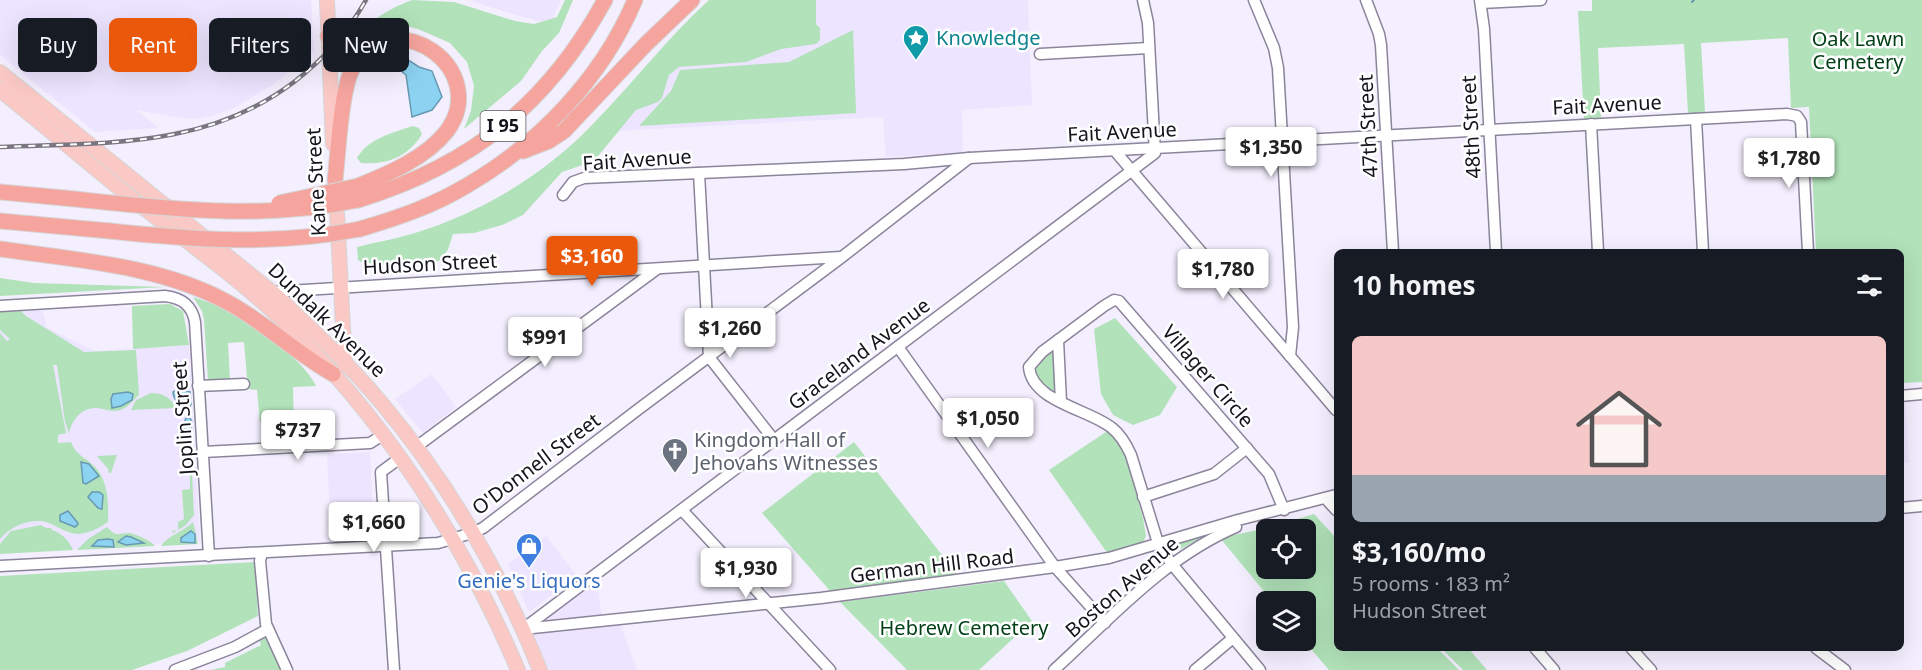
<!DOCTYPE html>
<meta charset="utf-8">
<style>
:root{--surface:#171b24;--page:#242831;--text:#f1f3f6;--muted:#9ea1a6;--accent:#ea580c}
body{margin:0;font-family:"Noto Sans",sans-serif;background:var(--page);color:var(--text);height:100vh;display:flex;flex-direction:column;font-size:22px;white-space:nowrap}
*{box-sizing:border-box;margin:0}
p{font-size:20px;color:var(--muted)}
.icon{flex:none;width:33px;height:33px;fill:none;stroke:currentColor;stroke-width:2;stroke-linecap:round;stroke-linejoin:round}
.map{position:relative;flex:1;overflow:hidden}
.side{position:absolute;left:1334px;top:249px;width:570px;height:402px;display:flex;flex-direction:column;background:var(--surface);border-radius:9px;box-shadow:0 6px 24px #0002}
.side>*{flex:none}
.banner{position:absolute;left:18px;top:18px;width:570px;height:54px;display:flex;gap:12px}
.fabs{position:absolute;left:1256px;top:519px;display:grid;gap:12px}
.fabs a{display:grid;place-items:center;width:60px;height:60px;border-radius:9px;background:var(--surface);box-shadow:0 6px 24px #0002;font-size:30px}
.price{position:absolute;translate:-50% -51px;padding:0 14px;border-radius:6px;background:#fff;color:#222;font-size:20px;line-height:39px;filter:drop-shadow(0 2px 3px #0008)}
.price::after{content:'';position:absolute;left:50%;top:36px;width:18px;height:14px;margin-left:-9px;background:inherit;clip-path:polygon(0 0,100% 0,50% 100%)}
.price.current{background:var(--accent);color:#fff}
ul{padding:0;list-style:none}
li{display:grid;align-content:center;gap:12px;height:318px;padding:0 18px}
li span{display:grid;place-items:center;height:186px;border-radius:9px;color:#555}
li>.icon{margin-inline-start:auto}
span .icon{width:108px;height:108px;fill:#fffc;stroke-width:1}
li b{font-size:26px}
h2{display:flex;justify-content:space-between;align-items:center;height:72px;padding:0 18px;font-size:26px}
.pill{padding:0 21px;border-radius:9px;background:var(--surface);box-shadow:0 6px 24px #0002;font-size:21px;line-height:54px}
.pill.current{background:var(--accent);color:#fff}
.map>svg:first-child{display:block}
.built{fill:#ede5ff}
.green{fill:#b1e2b9;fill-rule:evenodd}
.water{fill:#8cd3f2;stroke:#6899b2;stroke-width:1.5}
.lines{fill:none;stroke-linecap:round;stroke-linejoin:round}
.stream{stroke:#6899b2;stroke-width:2}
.minor-casing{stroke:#8b849b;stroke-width:13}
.major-casing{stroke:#d5d5d6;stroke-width:16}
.highway-casing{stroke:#d5d5d6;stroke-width:17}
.minor{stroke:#fff;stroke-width:10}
.major{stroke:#fac9c5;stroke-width:14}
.highway{stroke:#f6a59e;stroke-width:15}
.rail-casing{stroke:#797681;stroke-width:4.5}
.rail{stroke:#fff;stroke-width:2;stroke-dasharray:7;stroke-linecap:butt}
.highway-bridge-casing{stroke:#d5d5d6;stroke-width:17;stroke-linecap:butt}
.highway-bridge{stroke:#f6a59e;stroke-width:15}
.labels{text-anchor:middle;stroke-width:5;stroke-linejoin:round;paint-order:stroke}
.shield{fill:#fff;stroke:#5b5a5f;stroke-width:1.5}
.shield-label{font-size:18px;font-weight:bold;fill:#15131b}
.culture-label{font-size:20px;fill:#0d838f;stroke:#fff;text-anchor:start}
.park-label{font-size:20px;fill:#003e16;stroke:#fff}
.street-label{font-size:20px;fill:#15131b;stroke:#fff}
.worship-label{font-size:20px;fill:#5b616d;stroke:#fff;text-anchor:start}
.shop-label{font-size:20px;fill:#366cbe;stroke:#fff}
</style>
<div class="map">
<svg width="1922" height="670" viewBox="0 0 1922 670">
<rect width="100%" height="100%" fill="#f4effe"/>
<g class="built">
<polygon points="0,0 311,0 314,51 271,86 236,107 215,115 196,119 174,117 137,110 158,128 95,132 0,55"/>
<polygon points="468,0 561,0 550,24 519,16"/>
<polygon points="804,0 1028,0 1032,105 962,110 963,153 886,157 883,117 615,131 672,43"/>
<polygon points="42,309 47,328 95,351 189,345 200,542 0,553 0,313"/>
<polygon points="432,374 456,407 423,433 395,399"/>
<polygon points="1905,397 1909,463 1901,463 1900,398"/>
<polygon points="370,452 374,536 331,538 327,454"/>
<polygon points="546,536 577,576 529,612 508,564"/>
<polygon points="596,576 602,616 550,619 549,614"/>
<polygon points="619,622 637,670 544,670 527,631"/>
</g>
<g class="green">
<path d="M412 0 454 2 515 21 534 24 557 17 565 0H573L559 33 542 51 521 81 464 129 471 111 474 86 467 62 450 43 418 29 406 26 360 38C364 21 396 6 412 0Z"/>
<path d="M709 0H816V24L820 28V40L816 44 781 49 746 62 679 67 669 75 662 98 658 102 636 110 594 161 562 172 523 215 502 225 474 233 453 234C450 243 448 254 440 260 426 270 381 264 363 263L358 260 357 247C376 242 396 239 415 233 480 213 542 176 590 127 631 86 666 39 709 0Z"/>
<polygon points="1592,0 1922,0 1922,382 1901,383 1900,252 1816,252 1809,107 1791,108 1788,38 1701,43 1705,113 1688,113 1684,44 1598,48 1601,118 1584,119 1578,11 1592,11"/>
<polygon points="853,30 856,113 639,126 671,91 680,70 789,62"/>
<path d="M413 126 419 128 422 134C408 157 387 165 361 163L357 158C369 138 392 133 413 126Z"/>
<polygon points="0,278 34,283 165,287 0,296"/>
<path d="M193 297C205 301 217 305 228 311 253 325 305 360 316 386L293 387 294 429 260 422 257 390 248 389 244 342 228 343 230 380 208 381 204 320 202 311Z"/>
<polygon points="170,304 183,311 189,345 133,349 132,306"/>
<path d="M21 311 26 316 84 352 136 350 139 395C133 400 128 408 120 410 111 413 104 408 96 408 81 408 72 420 69 433L65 422 57 365H53L66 433 58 435V443L71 442C75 453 82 456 91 463 108 477 109 501 108 522 99 528 88 534 77 534 64 533 54 523 41 521 26 520 10 527 0 539V333L7 341 10 339 0 330V312Z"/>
<polygon points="1115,318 1177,387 1160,415 1133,425 1113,415 1101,394 1094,329"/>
<path d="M1048 353H1051L1055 355 1058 388 1055 391H1049C1042 383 1032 376 1034 365Z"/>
<path d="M151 393C162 393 171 397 176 408L131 410 136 400Z"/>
<polygon points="1109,430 1124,449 1143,518 1146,536 1143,542 1108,554 1049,470"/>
<polygon points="854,442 959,577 831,592 762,513"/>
<polygon points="117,455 111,473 109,473 108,469 97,456"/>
<polygon points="190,474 192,474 194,515 186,525 173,533 172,531 178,530 178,522 184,519 182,490 190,489"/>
<path d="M1314 514 1336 538V648H1437L1459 670H1329L1304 641 1305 602 1272 601 1220 538 1267 528ZM1266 530H1305V568H1266Z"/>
<path d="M193 522 198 544 161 546C167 536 184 531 193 522Z"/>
<path d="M41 525 46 528H51L52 530C62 533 69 541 73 550L0 554V544L11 531Z"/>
<path d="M107 527C117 538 118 533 129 533 134 533 153 542 155 546L77 550 88 539Z"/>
<polygon points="1213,531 1177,551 1171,543"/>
<polygon points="255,562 258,616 187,651 132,670 0,670 0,576"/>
<polygon points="1004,581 1032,621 979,670 907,670 840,602"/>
<polygon points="264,636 282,670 211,670 225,667 225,663 261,645 259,639"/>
<polygon points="1441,648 1468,648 1487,670 1463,670"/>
</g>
<g class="water">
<polygon points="399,54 419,67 432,71 442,97 432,110 412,117 406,75 396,67"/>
<path d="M177 390 190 392 191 404 188 412C182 412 173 398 173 392Z"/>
<polygon points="128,392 133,394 132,400 121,406 112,408 111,399 113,394"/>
<polygon points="186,418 190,418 192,422 190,441 186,441 184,423"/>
<polygon points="81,462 89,464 99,476 86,484 83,483"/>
<polygon points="92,492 99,492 103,495 102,509 98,508 88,497"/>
<polygon points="68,511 77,522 78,524 75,527 60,521 60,515"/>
<polygon points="191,531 195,534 195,543 181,542 181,538"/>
<polygon points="126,536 131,537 144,543 126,545 118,542"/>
<polygon points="108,539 113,540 114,547 92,546 98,540"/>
</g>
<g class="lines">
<polyline class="stream" points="1692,2 1694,0"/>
<g class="minor-casing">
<g id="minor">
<polyline points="1254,0 1274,48 1278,68 1293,327 1290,356"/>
<polyline points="1366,0 1379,34 1381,45 1393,252"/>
<polyline points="1480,0 1484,29 1496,252"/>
<polyline points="1481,3 1541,0"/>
<polyline points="1040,54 1149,48"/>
<polyline points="1696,119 1703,252"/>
<polyline points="1591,124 1598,252"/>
<polyline points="1115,151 1336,410"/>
<polyline points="699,173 709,357 774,440"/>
<polyline points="563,195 573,182 584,178 904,164 969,158 1787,114 1797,116 1801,122 1808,252"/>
<polyline points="272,292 841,257"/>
<path d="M0 306 165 296C182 298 192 305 195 322L209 556"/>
<polyline points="1058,340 1061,402"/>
<polyline points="898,347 1055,567 1105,623"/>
<polyline points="198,386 244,384"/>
<polyline points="1900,396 1922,394"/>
<polyline points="416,447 657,269"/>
<polyline points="203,452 370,443 383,435"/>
<polyline points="1143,497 1214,474 1247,448"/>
<polyline points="1326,499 1336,510"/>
<polyline points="1900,508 1922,506"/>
<polyline points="682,510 830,670"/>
<polyline points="262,553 260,561 266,624 287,670"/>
<polyline points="0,566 438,543 472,533 483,528 640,408 842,257 969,158"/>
<polyline points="523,629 1155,153 1148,23 1143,0"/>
<polyline points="523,629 821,598 1055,567 1109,558 1238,520 1336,495"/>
<polyline points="1535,648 1554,670"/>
<polyline points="1631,648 1651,670"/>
<polyline points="1816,648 1845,670"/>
<polyline points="175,670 235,647 268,629"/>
<polyline points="394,670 381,472 400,458"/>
<path d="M1054 670C1111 618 1164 558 1236 527"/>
<polyline points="1195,670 1233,638"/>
<path d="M1260 670 1171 563 1158 543 1131 455C1126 444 1121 435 1112 428 1089 409 1032 402 1029 367L1042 352 1104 306 1114 300 1119 301 1269 474 1284 510"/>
</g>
</g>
<g class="major-casing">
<g id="major">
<polyline points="327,0 333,144"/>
<path d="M0 72 272 292C311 328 350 365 384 406 449 484 502 576 540 670"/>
<path d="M0 90C47 128 93 167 140 205 186 241 235 276 278 316 382 415 462 538 518 670"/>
<polyline points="336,193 345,365"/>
</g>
</g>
<g class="highway-casing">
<g id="highway">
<path d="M328 36C339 55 348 58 369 50"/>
<polyline points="523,151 549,141 564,131 646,44 692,0"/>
<path d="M335 181C338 155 341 88 353 68 394 0 492 69 447 131 426 158 388 174 358 186"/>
<polyline points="0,192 64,198"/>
<path d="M358 200C472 165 548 104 605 0"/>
<polyline points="0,221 110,231"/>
<path d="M360 229C397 218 433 206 466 186 539 144 602 78 635 0"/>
<path d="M0 249C75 260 159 265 227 302 265 322 295 353 333 374"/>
</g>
</g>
<use href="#minor" class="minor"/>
<use href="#major" class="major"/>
<use href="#highway" class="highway"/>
<g class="rail-casing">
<path id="rail" d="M0 147C106 142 205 149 294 82 324 59 348 32 366 0"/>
</g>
<use href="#rail" class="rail"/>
<g class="highway-bridge-casing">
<g id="highway-bridge">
<path d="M64 198C163 208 260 221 358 200"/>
<polyline points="279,203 358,186"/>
<path d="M110 231C195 240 276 246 360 229"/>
</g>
</g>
<use href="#highway-bridge" class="highway-bridge"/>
</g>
<defs>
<g id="sight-pin" transform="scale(1.35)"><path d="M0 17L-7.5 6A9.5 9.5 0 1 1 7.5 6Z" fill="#0f9aa8" stroke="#fff"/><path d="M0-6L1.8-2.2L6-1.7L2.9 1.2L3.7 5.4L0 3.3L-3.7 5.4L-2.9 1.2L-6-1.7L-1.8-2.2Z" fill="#fff"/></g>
<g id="church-pin" transform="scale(1.35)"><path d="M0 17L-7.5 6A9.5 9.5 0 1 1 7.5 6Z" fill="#6b7280" stroke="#fff"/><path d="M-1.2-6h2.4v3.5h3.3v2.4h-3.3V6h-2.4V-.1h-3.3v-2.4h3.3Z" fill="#fff"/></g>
<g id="shop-pin" transform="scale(1.35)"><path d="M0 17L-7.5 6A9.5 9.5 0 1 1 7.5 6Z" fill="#3f7fe0" stroke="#fff"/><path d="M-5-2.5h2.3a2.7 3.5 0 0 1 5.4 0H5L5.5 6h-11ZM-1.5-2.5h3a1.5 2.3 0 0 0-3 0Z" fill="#fff"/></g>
</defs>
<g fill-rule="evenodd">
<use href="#sight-pin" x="916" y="38"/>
<use href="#church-pin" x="675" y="451"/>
<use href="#shop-pin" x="529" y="546"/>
</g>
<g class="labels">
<rect class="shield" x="480.5" y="111" width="45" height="30" rx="4.5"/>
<g class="shield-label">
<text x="503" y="132">I 95</text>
</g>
<g class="culture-label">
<text x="936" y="45">Knowledge</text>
</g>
<g class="park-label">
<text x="1858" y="46">Oak Lawn<tspan x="1858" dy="23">Cemetery</tspan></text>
<text x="964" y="635">Hebrew Cemetery</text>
</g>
<g class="street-label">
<text transform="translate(1607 105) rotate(-3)" y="7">Fait Avenue</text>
<text transform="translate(1368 126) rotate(-93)" y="7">47th Street</text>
<text transform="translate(1471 127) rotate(-93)" y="7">48th Street</text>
<text transform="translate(1122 132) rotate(-3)" y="7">Fait Avenue</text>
<text transform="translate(637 160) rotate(-4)" y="7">Fait Avenue</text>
<text transform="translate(316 182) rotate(-93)" y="7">Kane Street</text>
<text transform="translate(430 264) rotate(-3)" y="7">Hudson Street</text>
<text transform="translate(327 320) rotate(44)" y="7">Dundalk Avenue</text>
<text transform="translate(859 354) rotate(-37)" y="7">Graceland Avenue</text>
<text transform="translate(1208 376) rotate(49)" y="7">Villager Circle</text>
<text transform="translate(183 418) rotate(-94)" y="7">Joplin Street</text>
<text transform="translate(536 464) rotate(-37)" y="7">O'Donnell Street</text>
<text transform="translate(932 566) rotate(-7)" y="7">German Hill Road</text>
<text transform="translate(1122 587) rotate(-41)" y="7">Boston Avenue</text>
</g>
<g class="worship-label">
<text x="694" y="447">Kingdom Hall of<tspan x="694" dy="23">Jehovahs Witnesses</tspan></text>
</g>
<g class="shop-label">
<text x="529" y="588">Genie's Liquors</text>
</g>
</g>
</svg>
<div class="fabs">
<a><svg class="icon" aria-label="locate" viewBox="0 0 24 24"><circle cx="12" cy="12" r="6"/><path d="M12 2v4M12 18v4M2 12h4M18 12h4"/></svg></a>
<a><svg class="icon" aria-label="layers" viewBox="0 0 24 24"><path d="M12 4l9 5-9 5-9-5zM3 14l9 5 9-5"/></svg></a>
</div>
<b class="price" style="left:1271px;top:178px">$1,350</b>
<b class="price" style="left:1789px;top:189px">$1,780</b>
<b class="price current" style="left:592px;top:287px">$3,160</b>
<b class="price" style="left:1223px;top:300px">$1,780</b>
<b class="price" style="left:730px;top:359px">$1,260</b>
<b class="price" style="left:545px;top:368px">$991</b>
<b class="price" style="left:988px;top:449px">$1,050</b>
<b class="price" style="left:298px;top:461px">$737</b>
<b class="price" style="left:374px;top:553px">$1,660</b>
<b class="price" style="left:746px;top:599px">$1,930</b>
<div class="banner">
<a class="pill">Buy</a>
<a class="pill current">Rent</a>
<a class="pill">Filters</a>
<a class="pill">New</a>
</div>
<section class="side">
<h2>10 homes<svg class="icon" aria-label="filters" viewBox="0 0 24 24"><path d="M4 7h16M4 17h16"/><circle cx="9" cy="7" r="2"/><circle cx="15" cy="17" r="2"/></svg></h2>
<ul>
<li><span style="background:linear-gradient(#f6c9c9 75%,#9aa5b1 0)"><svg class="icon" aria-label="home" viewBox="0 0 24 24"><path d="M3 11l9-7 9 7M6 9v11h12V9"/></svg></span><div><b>$3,160/mo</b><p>5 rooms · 183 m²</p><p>Hudson Street</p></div></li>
</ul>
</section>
</div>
